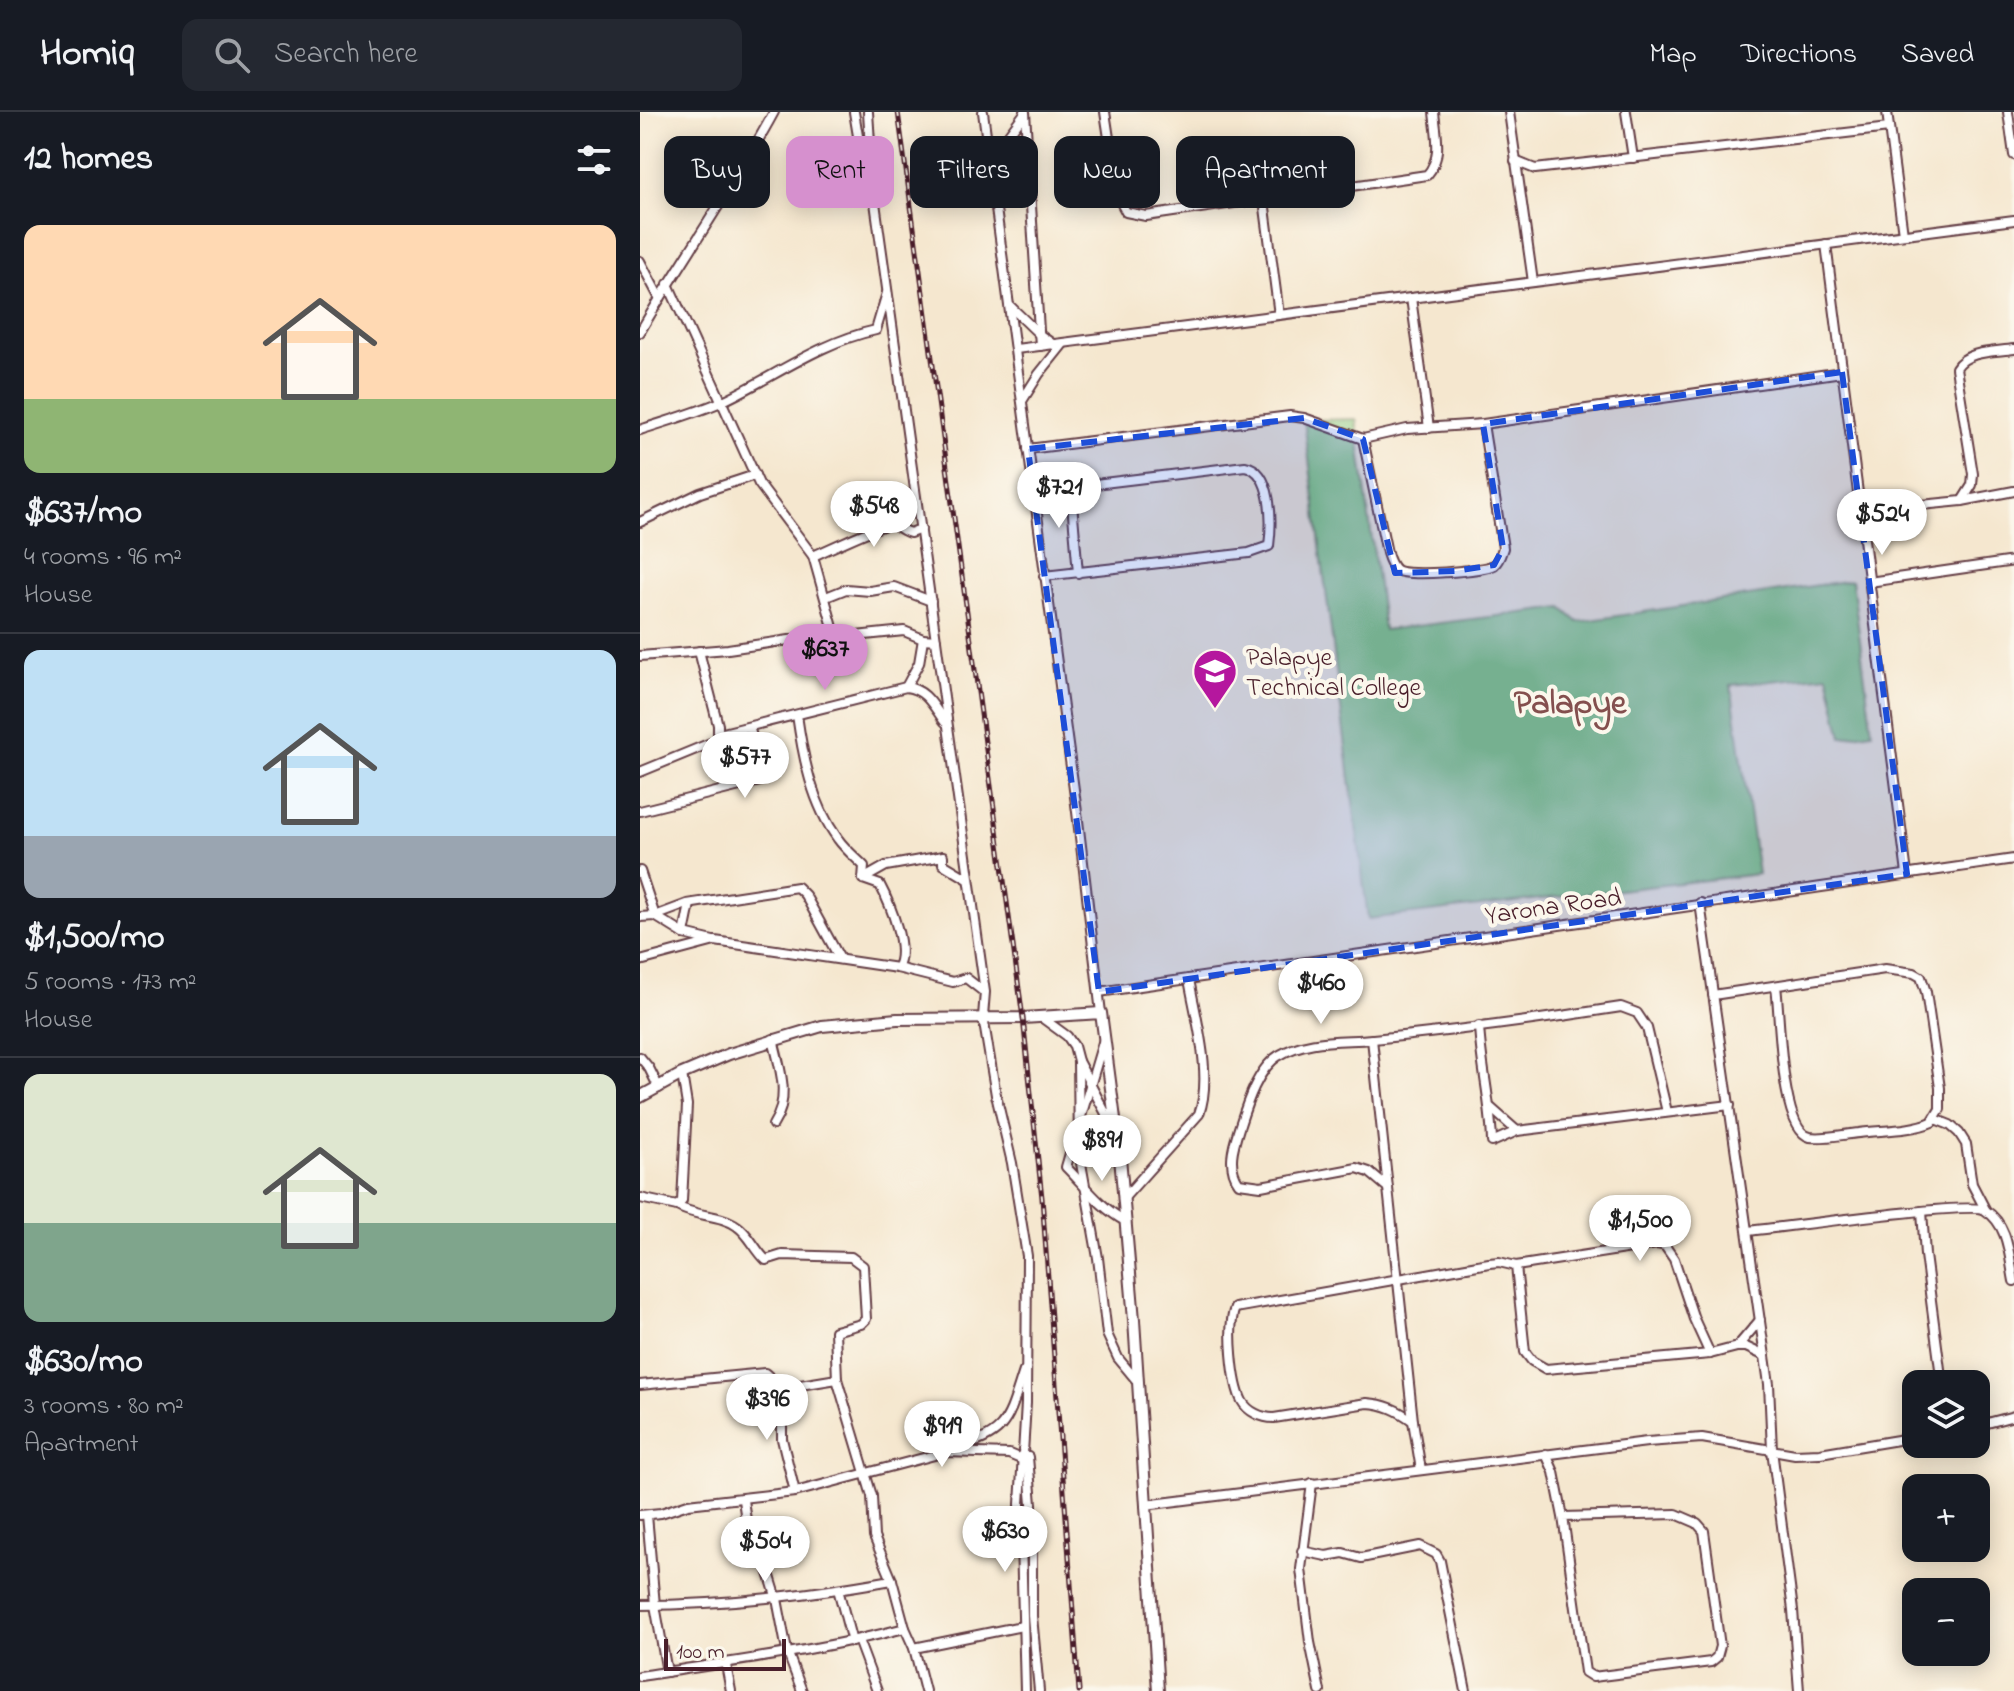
<!DOCTYPE html>
<meta charset="utf-8">
<style>
:root{--surface:#171b24;--page:#242831;--text:#f1f3f6;--muted:#9ea1a6;--line:#363941;--accent:#d690ce}
body{margin:0;font-family:"Indie Flower",sans-serif;background:var(--page);color:var(--text);height:100vh;display:flex;flex-direction:column;font-size:30px;white-space:nowrap}
*{box-sizing:border-box;margin:0}
p{font-size:26px;color:var(--muted)}
.icon{flex:none;width:44px;height:44px;fill:none;stroke:currentColor;stroke-width:2;stroke-linecap:round;stroke-linejoin:round}
.map{position:relative;flex:1;overflow:hidden}
.details{display:flex;flex-direction:column;background:var(--surface);width:640px}
.details>*{flex:none}
.banner{position:absolute;left:24px;top:24px;width:760px;height:72px;display:flex;gap:16px}
.controls{position:absolute;left:1262px;top:1258px;display:grid;gap:16px}
.controls a{display:grid;place-items:center;width:88px;height:88px;border-radius:16px;background:var(--surface);box-shadow:0 4px 20px #0003;font-size:40px}
.scale{position:absolute;left:24px;bottom:20px;width:122px;box-sizing:border-box;padding-left:8px;border:4px solid #4a1f2b;border-top:0;font-size:22px;line-height:28px;white-space:nowrap;color:#4a1f2b;-webkit-text-stroke:6px #fbf7ec;paint-order:stroke}
.price{position:absolute;translate:-50% -68px;padding:0 18px;border-radius:28px;background:#fff;color:#222;font-size:26px;line-height:52px;filter:drop-shadow(0 2px 4px #0008)}
.price::after{content:'';position:absolute;left:50%;top:48px;width:24px;height:18px;margin-left:-12px;background:inherit;clip-path:polygon(0 0,100% 0,50% 100%)}
.price.selected{background:var(--accent);color:#111}
ul{padding:0;list-style:none}
li{display:grid;align-content:center;gap:16px;height:424px;padding:0 24px}
li+li{border-top:2px solid var(--line)}
li span{display:grid;place-items:center;height:248px;border-radius:16px;color:#555}
li>.icon{margin-inline-start:auto}
span .icon{width:144px;height:144px;fill:#fffc;stroke-width:1}
li b{font-size:34px}
h2{display:flex;justify-content:space-between;align-items:center;height:96px;padding:0 24px;font-size:34px}
.pill{padding:0 28px;border-radius:16px;background:var(--surface);box-shadow:0 4px 20px #0003;font-size:28px;line-height:72px}
.pill.selected{background:var(--accent);color:#111}
header{display:flex;align-items:center;gap:48px;box-sizing:border-box;height:112px;padding:0 40px;background:var(--surface);border-bottom:2px solid var(--line)}
header strong{font-size:38px}
nav{display:flex;gap:44px;margin-inline-start:auto;font-size:28px}
.search{width:560px;height:72px;background:var(--page);display:flex;align-items:center;gap:20px;box-sizing:border-box;padding:0 28px;border-radius:16px;color:var(--muted);font-size:30px}
main{display:flex;flex:1;min-height:0}
.map>svg:first-child{display:block}
.green{fill:#8cc97f;stroke:#6b7455;stroke-width:2}
.lines{fill:none;stroke-linecap:round;stroke-linejoin:round}
.minor-casing{stroke:#643d44;stroke-width:12}
.tertiary-casing{stroke:#643d44;stroke-width:14}
.minor{stroke:#fff;stroke-width:8}
.tertiary{stroke:#fff;stroke-width:10}
.rail-casing{stroke:#4a1f2b;stroke-width:5}
.rail{stroke:#fbf7ec;stroke-width:2;stroke-dasharray:6;stroke-linecap:butt}
.marked{fill:#1d4ed8;fill-opacity:0.2;stroke:#1d4ed8;stroke-width:6;stroke-dasharray:16 10;stroke-linejoin:round}
.labels{text-anchor:middle;stroke-width:8;stroke-linejoin:round;paint-order:stroke}
.poi-label{font-size:26px;fill:#4a1f2b;stroke:#fbf7ec;text-anchor:start}
.street-label{font-size:26px;fill:#4a1f2b;stroke:#fbf7ec}
.district-label{font-size:34px;font-weight:bold;fill:#844f4e;stroke:#fbf7ec}
</style>
<header>
<strong>Homiq</strong>
<div class="search"><svg class="icon" aria-label="search" viewBox="0 0 24 24"><circle cx="10" cy="10" r="6"/><path d="M15 15l6 6"/></svg>Search here</div>
<nav><a>Map</a><a>Directions</a><a>Saved</a></nav>
</header>
<main>
<section class="details">
<h2>12 homes<svg class="icon" aria-label="filters" viewBox="0 0 24 24"><path d="M4 7h16M4 17h16"/><circle cx="9" cy="7" r="2"/><circle cx="15" cy="17" r="2"/></svg></h2>
<ul>
<li><span style="background:linear-gradient(#ffd9b3 70%,#8fb573 0)"><svg class="icon" aria-label="home" viewBox="0 0 24 24"><path d="M3 11l9-7 9 7M6 9v11h12V9"/></svg></span><div><b>$637/mo</b><p>4 rooms · 96 m²</p><p>House</p></div></li>
<li><span style="background:linear-gradient(#bfe0f5 75%,#9aa5b1 0)"><svg class="icon" aria-label="home" viewBox="0 0 24 24"><path d="M3 11l9-7 9 7M6 9v11h12V9"/></svg></span><div><b>$1,500/mo</b><p>5 rooms · 173 m²</p><p>House</p></div></li>
<li><span style="background:linear-gradient(#dfe7d0 60%,#7fa58c 0)"><svg class="icon" aria-label="home" viewBox="0 0 24 24"><path d="M3 11l9-7 9 7M6 9v11h12V9"/></svg></span><div><b>$630/mo</b><p>3 rooms · 80 m²</p><p>Apartment</p></div></li>
</ul>
</section>
<div class="map">
<svg width="1374" height="1579" viewBox="0 0 1374 1579">
<rect width="100%" height="100%" fill="#fbf7ec"/>
<filter id="ink" filterUnits="userSpaceOnUse"><feTurbulence type="fractalNoise" baseFrequency=".0125" numOctaves="2"/><feDisplacementMap in="SourceGraphic" scale="16" xChannelSelector="R" yChannelSelector="G"/><feConvolveMatrix kernelMatrix="1 2 1 2 8 2 1 2 1" color-interpolation-filters="sRGB"/></filter>
<filter id="wash" filterUnits="userSpaceOnUse"><feTurbulence type="fractalNoise" baseFrequency=".006" numOctaves="4" result="noise"/><feDisplacementMap in="SourceGraphic" scale="32" xChannelSelector="R" yChannelSelector="G"/><feGaussianBlur stdDeviation="1.8" result="paint"/><feColorMatrix in="noise" values="0 0 0 0 0 0 0 0 0 0 0 0 0 0 0 0 0 1.4 0 .05"/><feComposite in="paint" operator="in"/></filter>
<g filter="url(#wash)">
<rect width="100%" height="100%" fill="#f5e7cf"/>
<polygon class="green" points="716,307 744,518 922,496 938,510 1212,468 1232,620 1202,625 1188,563 1091,573 1118,762 728,807 664,308"/>
</g>
<g filter="url(#ink)">
<g class="lines">
<g class="minor-casing">
<g id="minor">
<polyline points="214,0 223,54 230,68"/>
<polyline points="228,0 233,76 345,880 343,905 356,983 372,1051 387,1144 386,1291 380,1392 385,1579"/>
<polyline points="343,0 437,700 461,901"/>
<polyline points="385,0 400,234"/>
<path d="M465 0 478 85 486 100 506 104 787 63C803 45 796 22 794 0"/>
<polyline points="869,0 893,170"/>
<polyline points="986,0 993,46"/>
<polyline points="1247,0 1263,122"/>
<polyline points="1368,0 1374,43"/>
<polyline points="349,44 366,26 384,2"/>
<polyline points="875,49 895,57 1249,16"/>
<polyline points="624,88 639,203"/>
<polyline points="1186,132 1267,762"/>
<polyline points="0,149 20,187"/>
<polyline points="771,186 789,316"/>
<polyline points="371,195 400,223 414,233"/>
<path d="M0 220C43 146 93 76 134 0"/>
<polyline points="376,237 1374,108"/>
<polyline points="382,289 399,262 423,232"/>
<path d="M0 318C27 309 56 301 83 289 134 265 180 230 236 218L247 181"/>
<path d="M723 327 747 441C749 448 751 454 756 458 766 465 843 459 854 453 859 449 861 442 863 436L843 312"/>
<polyline points="388,337 650,304 664,306 723,327 767,317 843,312 1202,260"/>
<path d="M1322 389 1332 373 1333 362 1316 256C1327 238 1355 240 1374 237"/>
<polyline points="1220,399 1322,389 1374,379"/>
<polyline points="0,410 60,381 115,363"/>
<path d="M173 444C185 439 243 411 252 412 258 414 263 419 270 421L281 417"/>
<path d="M404 464 609 441 629 434C632 411 633 359 605 354L455 372 436 382 432 391 438 461"/>
<polyline points="1229,470 1374,449"/>
<polyline points="186,485 206,477 230,479 254,475 291,489"/>
<polyline points="196,526 264,519 283,527 296,528"/>
<polyline points="0,544 88,537 190,522 196,526 173,444 119,372 28,172"/>
<path d="M266 575C287 578 293 594 305 610"/>
<path d="M157 603C163 645 172 692 198 727 205 737 216 746 224 754L223 767 240 773C250 792 269 837 257 856"/>
<polyline points="79,622 266,575 279,551 283,527"/>
<polyline points="0,660 78,628 78,613 59,539"/>
<polyline points="0,699 120,669 124,661 109,615"/>
<polyline points="0,759 15,804 47,792 157,775 165,783 200,847"/>
<polyline points="223,767 246,754 303,744 303,752 328,767"/>
<polyline points="1060,791 1129,1272 1132,1338 1153,1498 1159,1579"/>
<polyline points="0,805 15,804 44,822 73,829"/>
<polyline points="44,822 50,792"/>
<polyline points="0,849 75,829 257,856 313,870 326,866 344,880"/>
<polyline points="459,880 1374,747"/>
<path d="M1073 883 1245 857 1274 861 1281 865 1286 880 1300 976V997L1292 1010C1271 1019 1242 1018 1219 1021 1205 1022 1185 1027 1170 1025 1140 1019 1140 901 1136 874"/>
<polyline points="401,905 427,924 434,934 438,949 439,1040 458,1146 467,1222 478,1246 497,1269"/>
<path d="M839 914C841 953 851 991 852 1030L877 1019"/>
<polyline points="732,927 773,1309 781,1358"/>
<polyline points="0,945 9,956 19,976"/>
<polyline points="438,949 473,1015"/>
<polyline points="851,996 877,1019 1090,993"/>
<polyline points="1295,1007 1310,1013 1319,1021 1326,1032 1332,1072 1345,1097"/>
<polyline points="440,1008 464,927"/>
<path d="M133 1013C151 986 140 957 133 927"/>
<path d="M436 1021 426 1055C445 1074 461 1096 485 1109"/>
<path d="M748 1076 729 1060 717 1056 621 1074 599 1071C586 1053 594 1032 600 1013 607 991 618 957 638 944 668 926 700 930 733 927 816 919 899 908 981 895L997 901 1007 916 1027 1000"/>
<polyline points="0,1086 37,1094 42,1089 47,993 42,962"/>
<path d="M483 1087 559 1002C573 964 556 907 549 867"/>
<path d="M37 1094C55 1105 81 1102 97 1114 110 1123 115 1138 126 1148L142 1143 211 1145 223 1154 226 1207 221 1212 195 1219 197 1267 232 1384 234 1425 252 1468 265 1516 274 1536 285 1579"/>
<polyline points="1282,1099 1285,1143 1302,1272"/>
<path d="M1108 1119C1138 1116 1332 1089 1345 1098 1369 1113 1369 1144 1374 1169"/>
<polyline points="876,1154 885,1240 892,1249 906,1257 1070,1242 1097,1235 1120,1208"/>
<polyline points="1097,1235 1106,1235 1125,1244"/>
<polyline points="0,1273 125,1261 142,1276 197,1267"/>
<polyline points="142,1276 142,1327 155,1380"/>
<path d="M773 1309C758 1298 745 1292 727 1291L634 1306C622 1306 608 1300 602 1289 593 1272 587 1214 595 1196L849 1151 859 1150 876 1154 1017 1132 1025 1134 1034 1147 1054 1207 1070 1242"/>
<polyline points="1336,1314 1374,1304"/>
<path d="M314 1337C369 1323 368 1307 384 1259"/>
<polyline points="906,1342 914,1360 923,1405 945,1560 953,1565 1071,1550 1077,1545 1080,1534 1064,1419 1057,1411 1036,1402 923,1405"/>
<polyline points="388,1345 392,1392 392,1504 399,1579"/>
<polyline points="672,1371 661,1457 670,1530 680,1579"/>
<polyline points="103,1388 106,1408 121,1435 137,1487 147,1539 162,1579"/>
<polyline points="505,1393 1007,1330 1062,1326 1155,1342 1180,1341 1276,1325"/>
<polyline points="0,1403 21,1401 48,1392 155,1380 306,1340 369,1342 383,1348"/>
<polyline points="7,1403 15,1493 27,1560"/>
<polyline points="662,1439 686,1444 703,1441 721,1446 780,1434 796,1442 800,1449 826,1579"/>
<polyline points="198,1477 212,1530"/>
<path d="M0 1493C87 1493 167 1483 252 1468"/>
<polyline points="218,1528 237,1579"/>
<polyline points="274,1536 382,1514"/>
<polyline points="86,1553 91,1579"/>
<path d="M0 1564C88 1550 178 1539 265 1516"/>
</g>
</g>
<g class="tertiary-casing">
<polyline id="tertiary" points="0,985 42,962 89,942 182,914 257,907 383,906 461,901 480,1045 494,1208 518,1579"/>
</g>
<use href="#minor" class="minor"/>
<use href="#tertiary" class="tertiary"/>
<g class="rail-casing">
<polyline id="rail" points="258,0 383,906 402,1086 439,1579"/>
</g>
<use href="#rail" class="rail"/>
</g>
</g>
<path class="marked" d="M1202 260 1267 762 459 880 388 337 664 306 723 327 755 461 815 459 854 453 863 436 843 312Z"/>
<defs>
<g id="university-pin" transform="scale(2.3)"><path d="M0 17L-7.5 6A9.5 9.5 0 1 1 7.5 6Z" fill="#b5179e" stroke="#fbf7ec"/><path d="M0-5L7-2L0 1L-7-2ZM-4 1L0 2.5L4 1V4Q0 6-4 4Z" fill="#fff"/></g>
</defs>
<g fill-rule="evenodd">
<use href="#university-pin" x="575" y="559"/>
</g>
<g class="labels">
<g class="poi-label">
<text x="606" y="553">Palapye<tspan x="606" dy="30">Technical College</tspan></text>
</g>
<g class="street-label">
<text transform="translate(913 793) rotate(-8)" y="9">Yarona Road</text>
</g>
<g class="district-label">
<text x="930" y="601">Palapye</text>
</g>
</g>
</svg>
<div class="controls">
<a><svg class="icon" aria-label="layers" viewBox="0 0 24 24"><path d="M12 4l9 5-9 5-9-5zM3 14l9 5 9-5"/></svg></a>
<a>+</a>
<a>−</a>
</div>
<div class="scale">100 m</div>
<b class="price" style="left:419px;top:418px">$721</b>
<b class="price" style="left:234px;top:437px">$548</b>
<b class="price" style="left:1242px;top:445px">$524</b>
<b class="price selected" style="left:185px;top:580px">$637</b>
<b class="price" style="left:105px;top:688px">$577</b>
<b class="price" style="left:681px;top:914px">$460</b>
<b class="price" style="left:462px;top:1071px">$891</b>
<b class="price" style="left:1000px;top:1151px">$1,500</b>
<b class="price" style="left:127px;top:1330px">$396</b>
<b class="price" style="left:302px;top:1357px">$919</b>
<b class="price" style="left:365px;top:1462px">$630</b>
<b class="price" style="left:125px;top:1472px">$504</b>
<div class="banner">
<a class="pill">Buy</a>
<a class="pill selected">Rent</a>
<a class="pill">Filters</a>
<a class="pill">New</a>
<a class="pill">Apartment</a>
</div>
</div>
</main>
